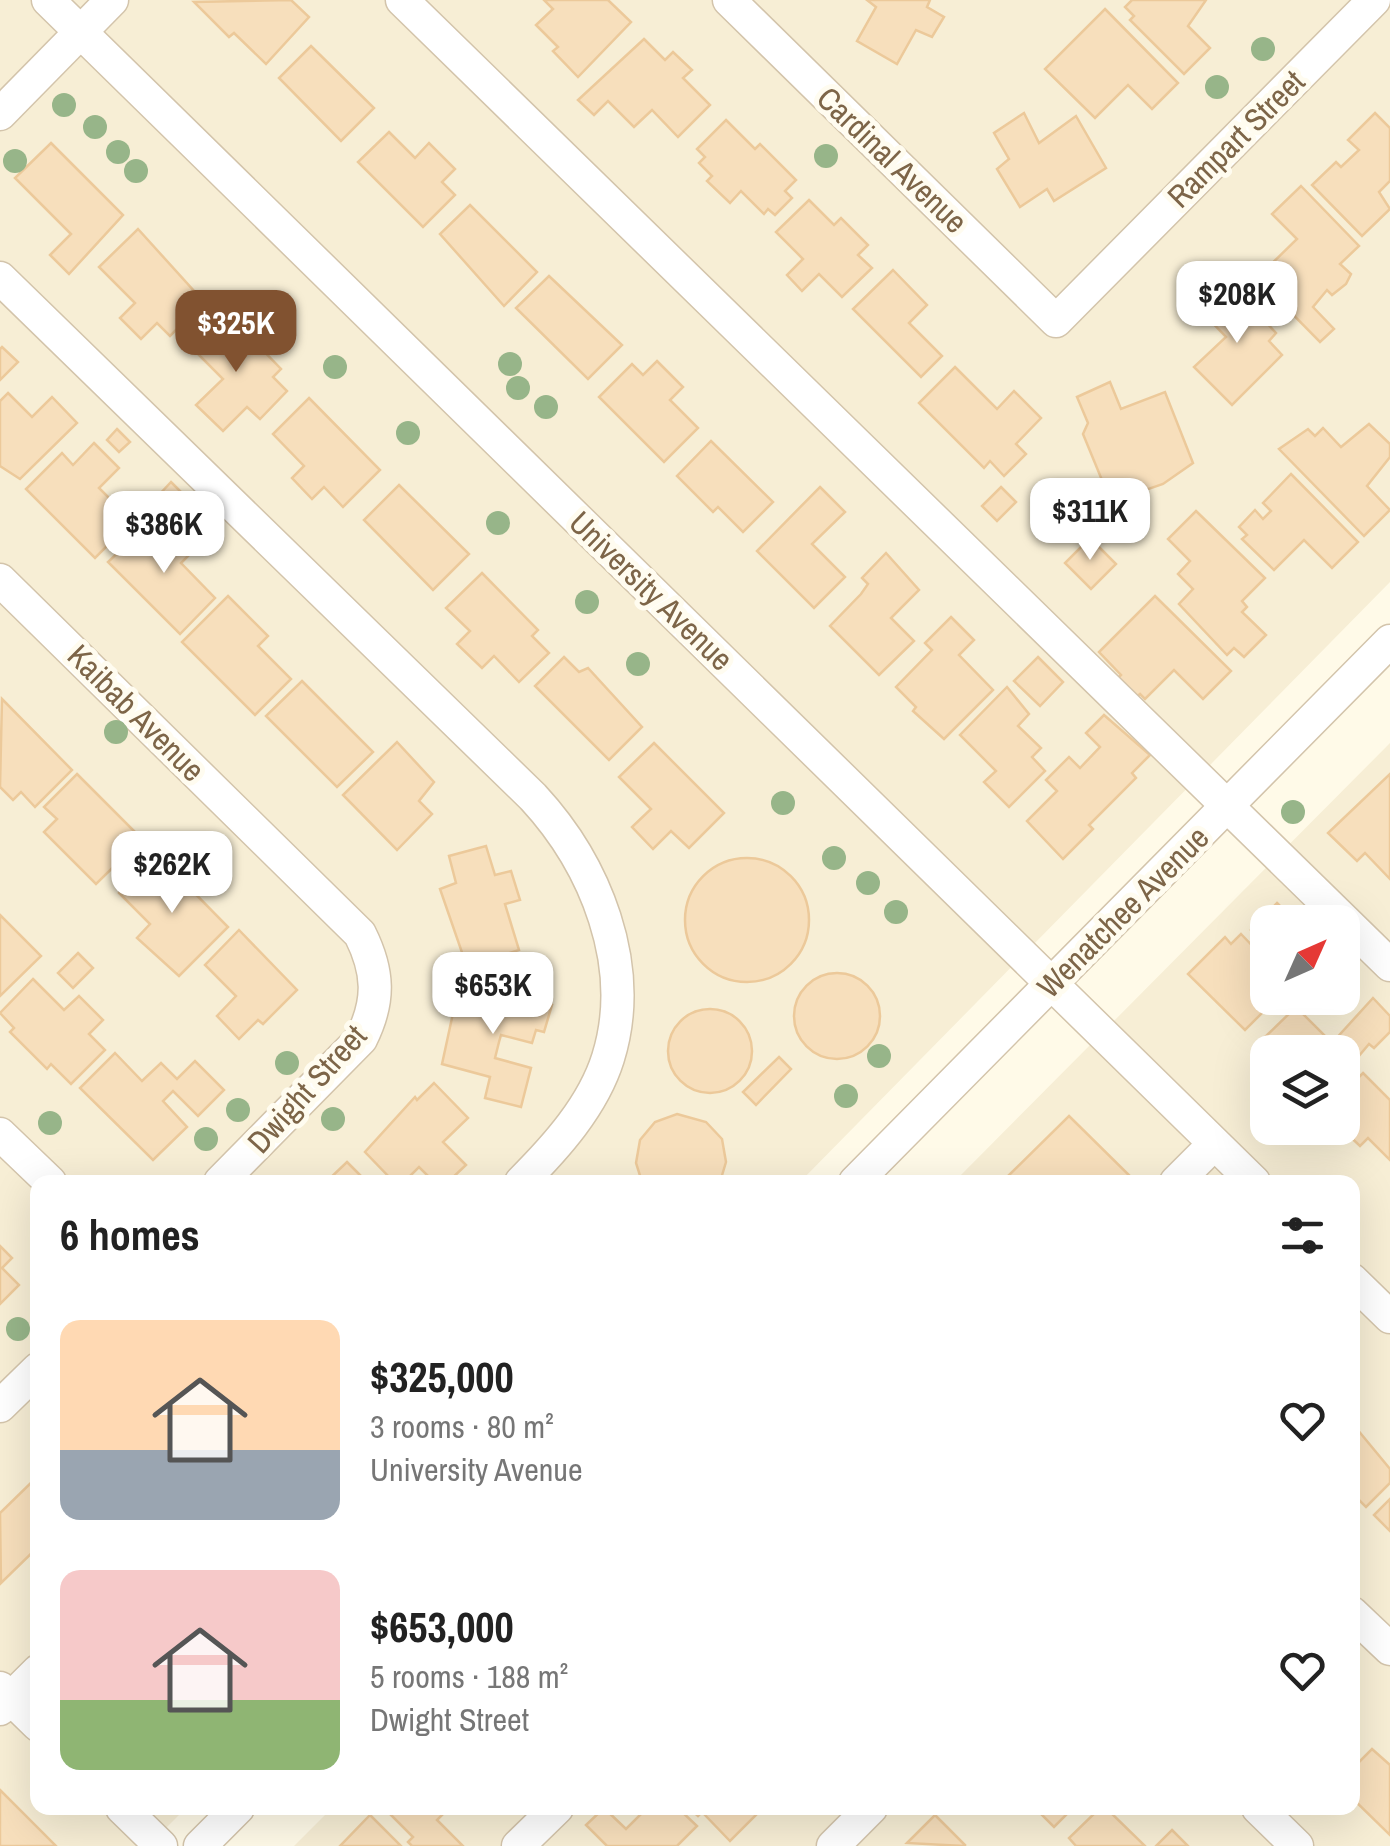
<!DOCTYPE html>
<meta charset="utf-8">
<style>
:root{--surface:#fff;--page:#f2f2f2;--text:#222;--muted:#767676;--accent:#815230}
body{margin:0;font-family:"Archivo Narrow",sans-serif;background:var(--page);color:var(--text);height:100vh;display:flex;flex-direction:column;font-size:38px;white-space:nowrap}
*{box-sizing:border-box;margin:0}
p{font-size:32px;color:var(--muted)}
.icon{flex:none;width:55px;height:55px;fill:none;stroke:currentColor;stroke-width:2;stroke-linecap:round;stroke-linejoin:round}
.map{position:relative;flex:1;overflow:hidden}
.panel{position:absolute;left:30px;top:1175px;width:1330px;height:640px;display:flex;flex-direction:column;background:var(--surface);border-radius:20px;box-shadow:0 10px 40px #0002}
.panel>*{flex:none}
.needle{width:65px;rotate:45deg}
.controls{position:absolute;left:1250px;top:905px;display:grid;gap:20px}
.controls a{display:grid;place-items:center;width:110px;height:110px;border-radius:20px;background:var(--surface);box-shadow:0 10px 40px #0002;font-size:50px}
.price{position:absolute;translate:-50% -85px;padding:0 22px;border-radius:20px;background:#fff;color:#222;font-size:32px;line-height:65px;filter:drop-shadow(0 2px 5px #0008)}
.price::after{content:'';position:absolute;left:50%;top:60px;width:30px;height:22px;margin-left:-15px;background:inherit;clip-path:polygon(0 0,100% 0,50% 100%)}
.price.selected{background:var(--accent);color:#fff}
ul{padding:0;list-style:none}
li{display:flex;align-items:center;gap:30px;height:250px;padding:0 30px}
li span{display:grid;place-items:center;flex:none;width:280px;height:200px;border-radius:20px;color:#555}
li>.icon{margin-inline-start:auto}
span .icon{width:120px;height:120px;fill:#fffc;stroke-width:1}
li b{font-size:42px}
h2{display:flex;justify-content:space-between;align-items:center;height:120px;padding:0 30px;font-size:42px}
.map>svg:first-child{display:block}
.residential{fill:#f7eed5;fill-rule:evenodd}
.building{fill:#f7dfbc;stroke:#ecc99a;stroke-width:2.5}
.lines{fill:none;stroke-linecap:round;stroke-linejoin:round}
.minor-casing{stroke:#d3c4ab;stroke-width:35}
.minor{stroke:#fff;stroke-width:32}
.tree{fill:#97b589}
.labels{text-anchor:middle;stroke-width:10;stroke-linejoin:round;paint-order:stroke}
.street-label{font-size:32px;fill:#7d6548;stroke:#fffcf0}
</style>
<div class="map">
<svg width="1390" height="1846" viewBox="0 0 1390 1846">
<rect width="100%" height="100%" fill="#fffae8"/>
<g class="residential">
<polygon points="0,0 1390,0 1390,582 800,1182 38,1182 38,1808 186,1808 148,1846 0,1846"/>
<path d="M1390 743V1846H294L332 1808H1352V1182H954ZM1268 922H1342V998H1268ZM1268 1052H1342V1128H1268Z"/>
</g>
<g class="building">
<polygon points="291,0 309,17 266,64 234,33 229,37 194,2"/>
<polygon points="544,0 608,0 631,22 578,77 553,51 558,47 536,25 553,9"/>
<polygon points="930,0 927,7 944,17 932,37 916,30 897,64 857,41 876,7 867,0"/>
<polygon points="1132,0 1206,0 1188,26 1210,48 1184,74 1130,20 1134,16 1125,7"/>
<polygon points="1105,9 1178,83 1152,109 1128,85 1095,118 1045,69"/>
<polygon points="644,39 665,60 673,52 692,70 683,78 710,105 678,137 652,110 634,127 608,101 594,115 578,100"/>
<polygon points="311,46 374,108 341,141 279,78"/>
<polygon points="1024,113 1039,143 1076,116 1106,168 1054,201 1047,189 1020,207 997,169 1009,159 994,133"/>
<polygon points="1375,113 1390,128 1390,181 1379,192 1390,209 1362,236 1312,185 1336,162 1341,167 1359,150 1348,140"/>
<polygon points="726,120 755,149 760,144 796,180 785,191 792,198 775,215 768,209 764,214 741,191 730,203 707,181 712,176 699,163 705,157 697,149"/>
<polygon points="389,132 415,158 429,143 455,169 442,182 455,195 423,227 358,162"/>
<polygon points="51,143 123,215 69,274 50,255 71,234 15,178"/>
<polygon points="1301,186 1359,246 1340,264 1351,274 1346,284 1332,295 1327,290 1313,307 1334,329 1320,342 1257,278 1297,239 1272,214"/>
<polygon points="809,200 834,225 841,218 868,245 858,255 872,268 842,297 819,274 802,291 787,275 803,259 776,232"/>
<polygon points="470,205 537,272 504,306 440,234"/>
<polygon points="138,229 204,302 170,336 157,323 141,339 120,318 135,303 99,267"/>
<polygon points="893,270 927,305 909,323 942,356 921,377 853,309"/>
<polygon points="549,276 622,345 588,379 516,308"/>
<polygon points="1231,285 1276,333 1269,341 1282,355 1232,405 1194,367 1226,337 1202,312"/>
<polygon points="218,315 246,343 251,338 281,369 273,377 287,391 260,419 247,407 223,431 196,405 223,379 188,344"/>
<polygon points="2,347 18,362 0,380 0,349"/>
<polygon points="657,361 683,387 670,400 698,428 664,462 599,397 632,364 643,375"/>
<polygon points="955,367 997,409 1014,391 1041,418 1016,444 1026,454 1004,476 990,461 984,468 919,403"/>
<polygon points="1110,382 1121,409 1165,392 1193,463 1163,484 1111,502 1083,434 1088,423 1077,397"/>
<polygon points="8,393 32,417 52,397 77,423 20,479 0,466 0,401"/>
<polygon points="309,398 380,470 343,507 324,487 312,499 292,478 304,466 273,434"/>
<polygon points="1369,424 1390,444 1390,457 1367,486 1390,510 1364,536 1279,449 1308,429 1315,436 1323,428 1341,447"/>
<polygon points="117,429 130,442 119,452 107,440"/>
<polygon points="711,441 773,502 743,532 718,507 713,512 677,476"/>
<polygon points="94,443 119,468 99,488 132,521 95,558 26,489 62,453 73,465"/>
<polygon points="1291,474 1358,542 1332,568 1304,540 1274,570 1242,539 1247,535 1239,527 1255,510 1263,519 1271,511 1263,503"/>
<polygon points="171,482 182,493 168,506 158,496"/>
<polygon points="399,485 469,554 433,590 364,520"/>
<polygon points="820,487 845,512 812,544 845,577 814,608 757,551"/>
<polygon points="1001,487 1016,502 997,521 982,506"/>
<polygon points="1196,511 1265,578 1242,601 1247,607 1242,612 1266,635 1244,657 1234,648 1227,655 1179,604 1193,589 1178,574 1190,561 1168,539"/>
<polygon points="166,520 195,549 181,563 215,598 180,634 108,562 130,541 137,548"/>
<polygon points="1090,538 1116,564 1091,589 1065,563"/>
<polygon points="886,553 919,590 891,618 914,641 879,675 830,626 861,594 868,584 862,578"/>
<polygon points="482,573 538,630 532,636 549,653 519,682 494,656 482,668 457,644 470,631 446,608"/>
<polygon points="228,596 268,636 258,646 291,679 255,715 182,642"/>
<polygon points="1155,596 1231,671 1203,699 1174,670 1145,699 1140,694 1135,698 1116,680 1121,675 1099,652"/>
<polygon points="951,617 974,640 959,655 993,690 944,739 913,711 916,707 896,687 932,650 925,643"/>
<polygon points="564,657 579,672 588,668 642,727 609,760 535,686"/>
<polygon points="1038,657 1063,682 1040,706 1014,681"/>
<polygon points="302,681 373,752 337,787 266,716"/>
<polygon points="1007,687 1029,714 1018,726 1041,748 1032,757 1045,771 1009,807 984,782 996,771 960,735"/>
<polygon points="2,699 72,770 35,807 21,792 13,800 0,787"/>
<polygon points="1104,715 1150,755 1132,773 1136,778 1089,825 1093,829 1063,859 1027,821 1057,791 1046,780 1069,757 1080,768 1100,747 1086,733"/>
<polygon points="397,742 434,782 419,801 432,814 397,850 343,795"/>
<polygon points="654,743 724,813 689,848 671,831 653,849 632,827 651,809 619,777"/>
<polygon points="77,774 142,839 96,884 44,832 57,819 44,807"/>
<polygon points="1390,774 1390,879 1365,853 1357,861 1328,833"/>
<polygon points="486,846 495,875 511,871 520,900 505,904 519,950 467,967 440,889 456,883 449,856"/>
<polygon points="157,855 228,927 179,976 137,938 150,924 119,893"/>
<circle cx="747" cy="920" r="62"/>
<polygon points="1277,903 1296,922 1268,922 1268,946 1251,930"/>
<polygon points="0,915 41,956 0,996"/>
<polygon points="239,930 297,990 263,1024 258,1020 239,1039 217,1016 236,996 205,965"/>
<polygon points="1241,934 1263,957 1252,968 1268,984 1268,998 1277,998 1245,1030 1188,974 1225,937 1231,944"/>
<polygon points="78,953 93,968 73,988 58,973"/>
<circle cx="837" cy="1016" r="43"/>
<polygon points="33,979 64,1010 79,996 103,1020 89,1034 105,1050 71,1084 51,1064 47,1069 10,1032 14,1028 0,1013"/>
<polygon points="460,981 552,1005 544,1032 536,1030 532,1043 501,1035 499,1042 495,1058 531,1068 521,1107 485,1098 490,1077 442,1064"/>
<polygon points="1373,998 1390,1016 1390,1032 1374,1048 1369,1044 1342,1076 1342,1052 1280,1052 1265,1037 1296,1007 1332,1043"/>
<circle cx="710" cy="1051" r="42"/>
<polygon points="115,1053 142,1081 161,1063 177,1079 195,1061 224,1090 198,1116 173,1091 163,1101 187,1127 153,1160 80,1088"/>
<polygon points="779,1057 791,1069 756,1105 743,1092"/>
<polygon points="1363,1073 1390,1100 1390,1160 1368,1138 1360,1146 1341,1128 1342,1094"/>
<polygon points="434,1083 468,1118 443,1142 466,1165 448,1182 434,1182 419,1167 404,1182 394,1182 365,1152 415,1097 417,1100"/>
<polygon points="677,1114 706,1122 722,1139 726,1162 720,1182 642,1182 636,1163 640,1140 655,1122"/>
<polygon points="1069,1116 1136,1182 1084,1182 1078,1177 1073,1182 1005,1179"/>
<polygon points="347,1162 367,1182 326,1182"/>
<polygon points="0,1246 12,1258 2,1268 19,1285 0,1304"/>
<polygon points="1352,1423 1390,1469 1390,1483 1366,1507 1352,1493"/>
<polygon points="38,1476 38,1547 1,1583 0,1513"/>
<polygon points="1390,1499 1390,1531 1374,1515"/>
<polygon points="1372,1749 1390,1765 1390,1835 1352,1798 1352,1769"/>
<polygon points="0,1790 56,1846 0,1846"/>
<polygon points="384,1808 449,1808 437,1820 463,1846 412,1846 408,1842 413,1837"/>
<polygon points="604,1808 626,1829 647,1808 678,1808 697,1826 677,1846 607,1846 586,1825"/>
<polygon points="689,1808 763,1808 730,1841 702,1812 698,1816"/>
<polygon points="1035,1808 1073,1808 1054,1827"/>
<polygon points="1100,1808 1106,1808 1145,1846 1076,1846 1069,1838"/>
<polygon points="370,1815 401,1846 340,1846"/>
<polygon points="935,1815 965,1845 964,1846 907,1843"/>
<polygon points="1172,1830 1188,1846 1156,1846"/>
</g>
<g class="lines">
<g class="minor-casing">
<g id="minor">
<polyline points="48,0 1254,1182"/>
<polyline points="402,0 1390,965"/>
<polyline points="729,0 1056,321 1374,0"/>
<polyline points="0,114 112,0"/>
<path d="M0 278 533 797C595 864 637 965 608 1058 593 1106 556 1147 521 1182"/>
<path d="M0 580 360 934C379 972 380 1001 361 1039L220 1182"/>
<polyline points="0,1134 50,1182"/>
<polyline points="855,1182 1390,641"/>
<polyline points="1176,1182 1214,1144"/>
<polyline points="1352,1280 1390,1317"/>
<polyline points="0,1406 38,1369"/>
<polyline points="1352,1613 1390,1649"/>
<polyline points="0,1688 38,1725"/>
<polyline points="0,1709 38,1671"/>
<polyline points="122,1808 161,1846"/>
<polyline points="1258,1808 1297,1846"/>
<polyline points="200,1846 238,1808"/>
<polyline points="518,1846 557,1808"/>
<polyline points="833,1846 871,1808"/>
</g>
</g>
<use href="#minor" class="minor"/>
</g>
<g class="tree">
<circle cx="1263" cy="49" r="12"/>
<circle cx="1217" cy="87" r="12"/>
<circle cx="64" cy="105" r="12"/>
<circle cx="95" cy="127" r="12"/>
<circle cx="118" cy="152" r="12"/>
<circle cx="826" cy="156" r="12"/>
<circle cx="15" cy="161" r="12"/>
<circle cx="136" cy="171" r="12"/>
<circle cx="510" cy="364" r="12"/>
<circle cx="335" cy="367" r="12"/>
<circle cx="518" cy="388" r="12"/>
<circle cx="546" cy="407" r="12"/>
<circle cx="408" cy="433" r="12"/>
<circle cx="498" cy="523" r="12"/>
<circle cx="587" cy="602" r="12"/>
<circle cx="638" cy="664" r="12"/>
<circle cx="116" cy="732" r="12"/>
<circle cx="783" cy="803" r="12"/>
<circle cx="1293" cy="812" r="12"/>
<circle cx="834" cy="858" r="12"/>
<circle cx="868" cy="883" r="12"/>
<circle cx="896" cy="912" r="12"/>
<circle cx="879" cy="1056" r="12"/>
<circle cx="287" cy="1063" r="12"/>
<circle cx="846" cy="1096" r="12"/>
<circle cx="238" cy="1110" r="12"/>
<circle cx="333" cy="1119" r="12"/>
<circle cx="50" cy="1123" r="12"/>
<circle cx="206" cy="1139" r="12"/>
<circle cx="18" cy="1329" r="12"/>
</g>
<g class="labels">
<g class="street-label">
<text transform="translate(1236 139) rotate(-45)" y="11">Rampart Street</text>
<text transform="translate(892 160) rotate(44)" y="11">Cardinal Avenue</text>
<text transform="translate(651 591) rotate(44)" y="11">University Avenue</text>
<text transform="translate(136 713) rotate(45)" y="11">Kaibab Avenue</text>
<text transform="translate(1123 912) rotate(-45)" y="11">Wenatchee Avenue</text>
<text transform="translate(307 1089) rotate(-48)" y="11">Dwight Street</text>
</g>
</g>
</svg>
<div class="controls">
<a><svg class="needle" viewBox="-14 -14 28 28"><path d="M0-13l5 13h-10z" fill="#e53935"/><path d="M0 13l5-13h-10z" fill="#767676"/></svg></a>
<a><svg class="icon" aria-label="layers" viewBox="0 0 24 24"><path d="M12 4l9 5-9 5-9-5zM3 14l9 5 9-5"/></svg></a>
</div>
<b class="price" style="left:1237px;top:346px">$208K</b>
<b class="price selected" style="left:236px;top:375px">$325K</b>
<b class="price" style="left:1090px;top:563px">$311K</b>
<b class="price" style="left:164px;top:576px">$386K</b>
<b class="price" style="left:172px;top:916px">$262K</b>
<b class="price" style="left:493px;top:1037px">$653K</b>
<section class="panel">
<h2>6 homes<svg class="icon" aria-label="filters" viewBox="0 0 24 24"><path d="M4 7h16M4 17h16"/><circle cx="9" cy="7" r="2"/><circle cx="15" cy="17" r="2"/></svg></h2>
<ul>
<li><span style="background:linear-gradient(#ffd9b3 65%,#9aa5b1 0)"><svg class="icon" aria-label="home" viewBox="0 0 24 24"><path d="M3 11l9-7 9 7M6 9v11h12V9"/></svg></span><div><b>$325,000</b><p>3 rooms · 80 m²</p><p>University Avenue</p></div><svg class="icon" aria-label="heart" viewBox="0 0 24 24"><path d="M12 20l-8-8c-3-5 5-10 8-4 3-6 11-1 8 4z"/></svg></li>
<li><span style="background:linear-gradient(#f6c9c9 65%,#8fb573 0)"><svg class="icon" aria-label="home" viewBox="0 0 24 24"><path d="M3 11l9-7 9 7M6 9v11h12V9"/></svg></span><div><b>$653,000</b><p>5 rooms · 188 m²</p><p>Dwight Street</p></div><svg class="icon" aria-label="heart" viewBox="0 0 24 24"><path d="M12 20l-8-8c-3-5 5-10 8-4 3-6 11-1 8 4z"/></svg></li>
</ul>
</section>
</div>
